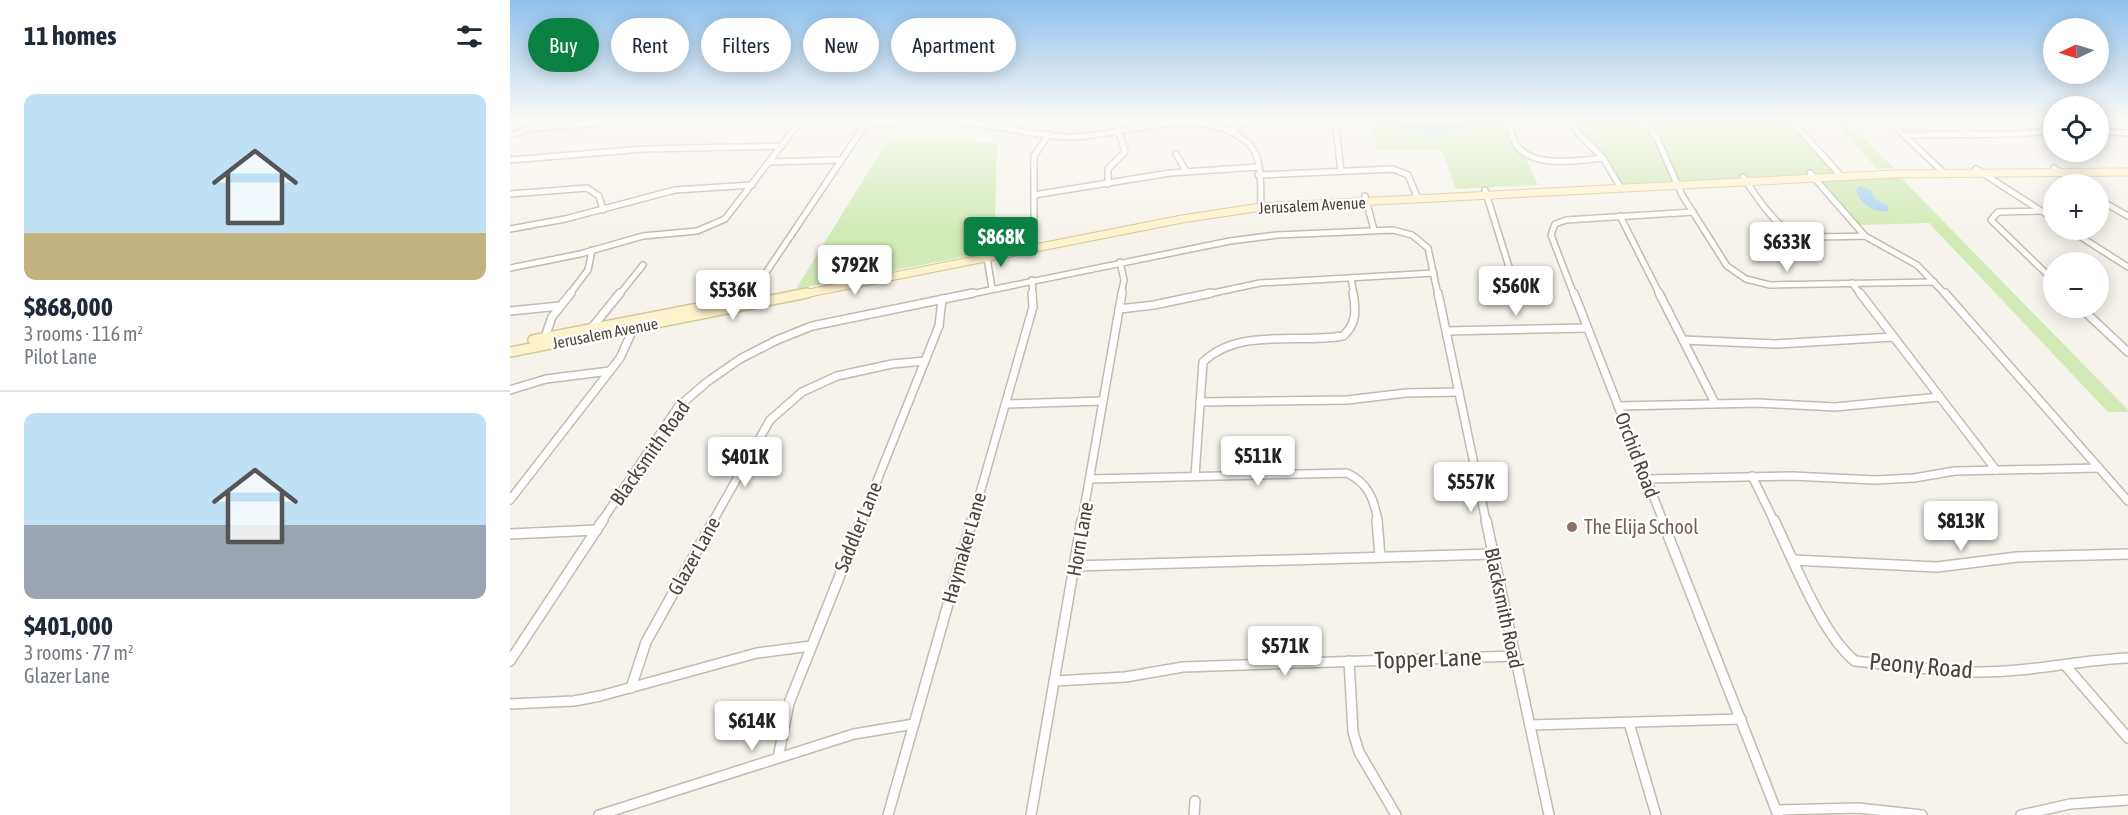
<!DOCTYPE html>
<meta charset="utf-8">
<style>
:root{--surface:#fff;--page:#f6f6f7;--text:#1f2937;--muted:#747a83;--line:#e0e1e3;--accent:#0b8043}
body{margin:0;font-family:"Asap Condensed",sans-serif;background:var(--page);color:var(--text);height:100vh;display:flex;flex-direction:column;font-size:22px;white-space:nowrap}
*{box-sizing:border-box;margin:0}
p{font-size:20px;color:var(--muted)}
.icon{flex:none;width:33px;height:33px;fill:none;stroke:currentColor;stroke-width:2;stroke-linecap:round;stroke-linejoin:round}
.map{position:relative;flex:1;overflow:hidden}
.details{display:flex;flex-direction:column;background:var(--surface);width:510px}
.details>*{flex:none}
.banner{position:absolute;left:18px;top:18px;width:570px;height:54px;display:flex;gap:12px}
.needle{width:39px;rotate:266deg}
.controls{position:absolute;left:1533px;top:18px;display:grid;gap:12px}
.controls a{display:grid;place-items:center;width:66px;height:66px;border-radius:50%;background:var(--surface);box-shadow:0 3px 15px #0003;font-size:30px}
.price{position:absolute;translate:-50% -51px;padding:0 14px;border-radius:6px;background:#fff;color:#222;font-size:20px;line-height:39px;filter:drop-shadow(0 2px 3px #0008)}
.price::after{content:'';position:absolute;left:50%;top:36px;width:18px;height:14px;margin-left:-9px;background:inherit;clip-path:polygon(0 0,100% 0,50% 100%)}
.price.active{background:var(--accent);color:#fff}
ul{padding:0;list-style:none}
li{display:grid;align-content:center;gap:12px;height:318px;padding:0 24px}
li+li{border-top:2px solid var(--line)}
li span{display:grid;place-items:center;height:186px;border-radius:12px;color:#555}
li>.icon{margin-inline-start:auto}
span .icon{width:108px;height:108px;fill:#fffc;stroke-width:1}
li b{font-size:26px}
h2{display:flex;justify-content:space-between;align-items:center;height:72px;padding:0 24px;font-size:26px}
.tag{padding:0 21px;border-radius:27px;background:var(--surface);box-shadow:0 3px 15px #0003;font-size:21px;line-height:54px}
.tag.active{background:var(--accent);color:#fff}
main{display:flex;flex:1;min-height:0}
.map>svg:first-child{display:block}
.green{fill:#d2eab5}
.water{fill:#a9d4f2}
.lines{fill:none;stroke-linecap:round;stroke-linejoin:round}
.street-far2-casing{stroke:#c2bbae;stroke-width:8}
.street-far1-casing{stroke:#c2bbae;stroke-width:10}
.street-casing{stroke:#c2bbae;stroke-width:12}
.secondary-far1-casing{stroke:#d6c79b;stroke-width:9}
.secondary-casing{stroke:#d6c79b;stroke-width:12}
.street-far2{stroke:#fff;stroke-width:5}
.street-far1{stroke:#fff;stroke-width:7}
.street{stroke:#fff;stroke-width:9}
.secondary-far1{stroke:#fff3cd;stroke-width:7}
.secondary{stroke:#fff3cd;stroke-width:9}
.education-dot{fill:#8d6e63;stroke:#fff;stroke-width:2}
.labels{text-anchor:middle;stroke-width:4.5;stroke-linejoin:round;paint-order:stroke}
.far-street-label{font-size:16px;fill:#4b4439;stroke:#fff}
.street-label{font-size:20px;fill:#4b4439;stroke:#fff}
.education-label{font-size:20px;fill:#785e54;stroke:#fff;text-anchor:start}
.near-street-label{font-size:24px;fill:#4b4439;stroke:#fff}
</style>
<main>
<section class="details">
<h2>11 homes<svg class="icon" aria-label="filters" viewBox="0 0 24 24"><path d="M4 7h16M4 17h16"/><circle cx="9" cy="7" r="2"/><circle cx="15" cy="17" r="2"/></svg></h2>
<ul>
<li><span style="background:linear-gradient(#bfe0f5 75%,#c2b280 0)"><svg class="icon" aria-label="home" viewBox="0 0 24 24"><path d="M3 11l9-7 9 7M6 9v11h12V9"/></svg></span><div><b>$868,000</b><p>3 rooms · 116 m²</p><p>Pilot Lane</p></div></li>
<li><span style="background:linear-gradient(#bfe0f5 60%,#9aa5b1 0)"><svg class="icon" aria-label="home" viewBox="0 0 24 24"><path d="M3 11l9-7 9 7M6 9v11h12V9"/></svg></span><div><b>$401,000</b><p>3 rooms · 77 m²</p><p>Glazer Lane</p></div></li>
</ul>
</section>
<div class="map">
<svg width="1618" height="815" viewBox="0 0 1618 815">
<rect width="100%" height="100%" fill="#f6f3ec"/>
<g class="green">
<polygon points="861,120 992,120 1003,147 1008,147 1012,151 1028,185 946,189 931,149 867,150"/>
<polygon points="1061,120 1281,120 1330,174 1110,185"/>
<polygon points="1323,120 1334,120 1384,168 1367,169"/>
<polygon points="379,138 444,138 487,144 484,251 286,289"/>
<polygon points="1389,176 1618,410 1618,412 1598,412 1419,223 1349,225 1311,180"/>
</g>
<g class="water">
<path d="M885 120H971L960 123C949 141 895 139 885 120Z"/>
<path d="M1349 186 1361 190 1365 199 1378 206V211C1365 213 1349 204 1346 190Z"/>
</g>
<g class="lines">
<g class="street-far2-casing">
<g id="street-far2">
<polyline points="797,120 825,122"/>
<polyline points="825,120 831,171"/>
<path d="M997 120C1000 128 1002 139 1007 146 1025 169 1069 160 1093 158"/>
<polyline points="1060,120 1069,134 1093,158 1111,188"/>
<polyline points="1133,120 1146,136 1172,195 1217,266 1236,279 1260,285 1424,282"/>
<polyline points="1281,120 1332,177"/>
<polyline points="1378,120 1435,174"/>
<polyline points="1443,120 1461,135"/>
<path d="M356 123C391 123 426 120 461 123 494 126 527 137 560 137 616 137 688 101 737 142 754 156 750 188 751 207"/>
<polyline points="719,131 738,120"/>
<polyline points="1588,131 1618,133"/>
<polyline points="0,135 23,128 131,120"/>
<polyline points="1394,135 1508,134 1530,132 1544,124"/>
<polyline points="666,154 676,171"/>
<polyline points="0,160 133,149 272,146"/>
<polyline points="260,162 331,160"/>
<polyline points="1544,168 1567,184"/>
<polyline points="1466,169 1544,219"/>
<polyline points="1300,173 1355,236 1407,265 1436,295"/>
<polyline points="748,175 883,169 898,175 908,199"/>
<path d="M1233 177C1277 242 1278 238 1355 236"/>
<polyline points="598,184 598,169 615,152 609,131"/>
<polyline points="975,190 1000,270 1000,274 993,277"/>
<polyline points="0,194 77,188 89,196 93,210"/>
<polyline points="524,195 660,173 748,167"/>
<polyline points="855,196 864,230"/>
<polyline points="1588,199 1618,216"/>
<polyline points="1531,211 1488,212 1481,220 1544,281"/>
<polyline points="1110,216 1150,295"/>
<polyline points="0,229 55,219 165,190 242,185"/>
<polyline points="1560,230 1618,267"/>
<polyline points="524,248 524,156 539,134"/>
<polyline points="476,252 482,288"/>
<polyline points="610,262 614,280 611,295"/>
<polyline points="0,268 70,254 133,236 187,231 215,219 291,120"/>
<polyline points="841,278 844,295"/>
<polyline points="522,280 523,295"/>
<polyline points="1342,283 1351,295"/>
<polyline points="59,295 78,270 82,250"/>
<polyline points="109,295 133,265"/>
<polyline points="248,295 253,277 357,122"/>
<polyline points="456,295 720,241 767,235 883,230 902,235 918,248 928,295"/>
<polyline points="694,295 750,283 924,273"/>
<polyline points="1064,295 1041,235 1045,224 1056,220 1183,212"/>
</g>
</g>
<g class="street-far1-casing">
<g id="street-far1">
<polyline points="928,293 976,521"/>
<polyline points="1064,293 1153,521"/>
<polyline points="1149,293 1205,403"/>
<polyline points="1350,293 1486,470"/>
<polyline points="1435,293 1618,501"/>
<polyline points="247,300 249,293"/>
<polyline points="1571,308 1618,352"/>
<polyline points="609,309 644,305 701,293"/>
<polyline points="0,311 50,306"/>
<polyline points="80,330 110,293"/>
<polyline points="936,331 1077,328"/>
<polyline points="34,340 42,317 61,293"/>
<polyline points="1173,340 1266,344 1383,337"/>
<polyline points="0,390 36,379 100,371"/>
<polyline points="690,402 837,400 896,393 949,392"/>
<polyline points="496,404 593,401"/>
<polyline points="1108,406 1248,403 1325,407 1430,397"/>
<path d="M685 476 693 362C729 327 788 344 833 336 847 324 846 310 843 293"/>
<polyline points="1242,476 1264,521"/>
<path d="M580 479 837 473C858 483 864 499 868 521"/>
<polyline points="1137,479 1282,476 1365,480 1404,478 1445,471 1589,468"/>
<polyline points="0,500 110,358 125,325"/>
<polyline points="92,521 168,407 197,382 230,359 267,340 302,326 463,293"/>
<polyline points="203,521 260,420 292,392 327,376 382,364 415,361"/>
<polyline points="351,521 429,326 432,299"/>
<polyline points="462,521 523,307 522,293"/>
<polyline points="572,521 612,293"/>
</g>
</g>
<g class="street-casing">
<g id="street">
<polyline points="867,520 870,557"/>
<polyline points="976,520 1039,815"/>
<polyline points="1152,520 1268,815"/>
<path d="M1264 520C1283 559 1312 635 1345 661 1385 665 1426 671 1465 672 1517 673 1567 660 1618 658"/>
<polyline points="0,534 87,530"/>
<polyline points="1283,560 1427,567 1507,557 1618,554"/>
<polyline points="565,566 983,554"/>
<polyline points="0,661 93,520"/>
<polyline points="839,661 843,732 849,752 886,815"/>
<polyline points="1555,665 1618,738"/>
<polyline points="545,681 615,677 673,667 1005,656"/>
<polyline points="121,688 136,642 204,520"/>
<polyline points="0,704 64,701 90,696 247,653 301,646"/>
<polyline points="1119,723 1146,815"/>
<polyline points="1020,725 1231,719"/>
<polyline points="268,758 279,703 352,520"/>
<polyline points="1266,810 1348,808 1412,815"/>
<polyline points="89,815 344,734 404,724"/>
<polyline points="378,815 462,520"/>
<polyline points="521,815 572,520"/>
<polyline points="684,815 685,801"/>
<polyline points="1511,815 1560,804 1618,800"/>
</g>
</g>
<g class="secondary-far1-casing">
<polyline id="secondary-far1" points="289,295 672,219 751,207 1385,174 1618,172"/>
</g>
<g class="secondary-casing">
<g id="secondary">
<polyline points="23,340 245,297"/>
<polyline points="0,352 297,293"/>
</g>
</g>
<use href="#street-far2" class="street-far2"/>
<use href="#street-far1" class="street-far1"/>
<use href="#street" class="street"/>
<use href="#secondary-far1" class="secondary-far1"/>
<use href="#secondary" class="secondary"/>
</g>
<linearGradient id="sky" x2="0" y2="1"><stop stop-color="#8fc1ec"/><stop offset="0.51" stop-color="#fbfaf6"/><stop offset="1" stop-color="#fbfaf6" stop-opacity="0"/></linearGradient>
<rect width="1618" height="234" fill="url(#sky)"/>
<circle class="education-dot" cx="1062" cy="527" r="6"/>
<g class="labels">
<g class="far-street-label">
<text transform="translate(802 205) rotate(-3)" y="6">Jerusalem Avenue</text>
<text transform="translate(95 333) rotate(-11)" y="6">Jerusalem Avenue</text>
</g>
<g class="street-label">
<text transform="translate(140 453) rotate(-55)" y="7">Blacksmith Road</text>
<text transform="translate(1127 455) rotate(69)" y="7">Orchid Road</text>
<text transform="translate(348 527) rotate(-68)" y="7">Saddler Lane</text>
<text transform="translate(570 539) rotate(-80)" y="7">Horn Lane</text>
<text transform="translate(454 548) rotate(-74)" y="7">Haymaker Lane</text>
<text transform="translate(184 556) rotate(-61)" y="7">Glazer Lane</text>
<text transform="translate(994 608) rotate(78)" y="7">Blacksmith Road</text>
</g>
<g class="education-label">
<text x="1074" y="534">The Elija School</text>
</g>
<g class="near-street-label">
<text transform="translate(918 659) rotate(-2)" y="8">Topper Lane</text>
<text transform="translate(1411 666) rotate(5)" y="8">Peony Road</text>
</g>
</g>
</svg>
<div class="controls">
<a><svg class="needle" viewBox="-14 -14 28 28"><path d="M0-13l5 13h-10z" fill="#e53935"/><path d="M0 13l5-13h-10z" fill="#747a83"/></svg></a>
<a><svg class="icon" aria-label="locate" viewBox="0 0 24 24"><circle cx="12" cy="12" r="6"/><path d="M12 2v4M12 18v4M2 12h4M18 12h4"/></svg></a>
<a>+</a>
<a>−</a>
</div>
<b class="price active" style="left:491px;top:268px">$868K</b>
<b class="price" style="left:1277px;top:273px">$633K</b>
<b class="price" style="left:345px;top:296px">$792K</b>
<b class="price" style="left:1006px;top:317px">$560K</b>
<b class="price" style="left:223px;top:321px">$536K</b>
<b class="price" style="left:748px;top:487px">$511K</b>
<b class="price" style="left:235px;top:488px">$401K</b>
<b class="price" style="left:961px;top:513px">$557K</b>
<b class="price" style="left:1451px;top:552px">$813K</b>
<b class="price" style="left:775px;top:677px">$571K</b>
<b class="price" style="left:242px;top:752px">$614K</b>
<div class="banner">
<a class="tag active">Buy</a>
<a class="tag">Rent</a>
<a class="tag">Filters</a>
<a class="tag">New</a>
<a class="tag">Apartment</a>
</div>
</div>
</main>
